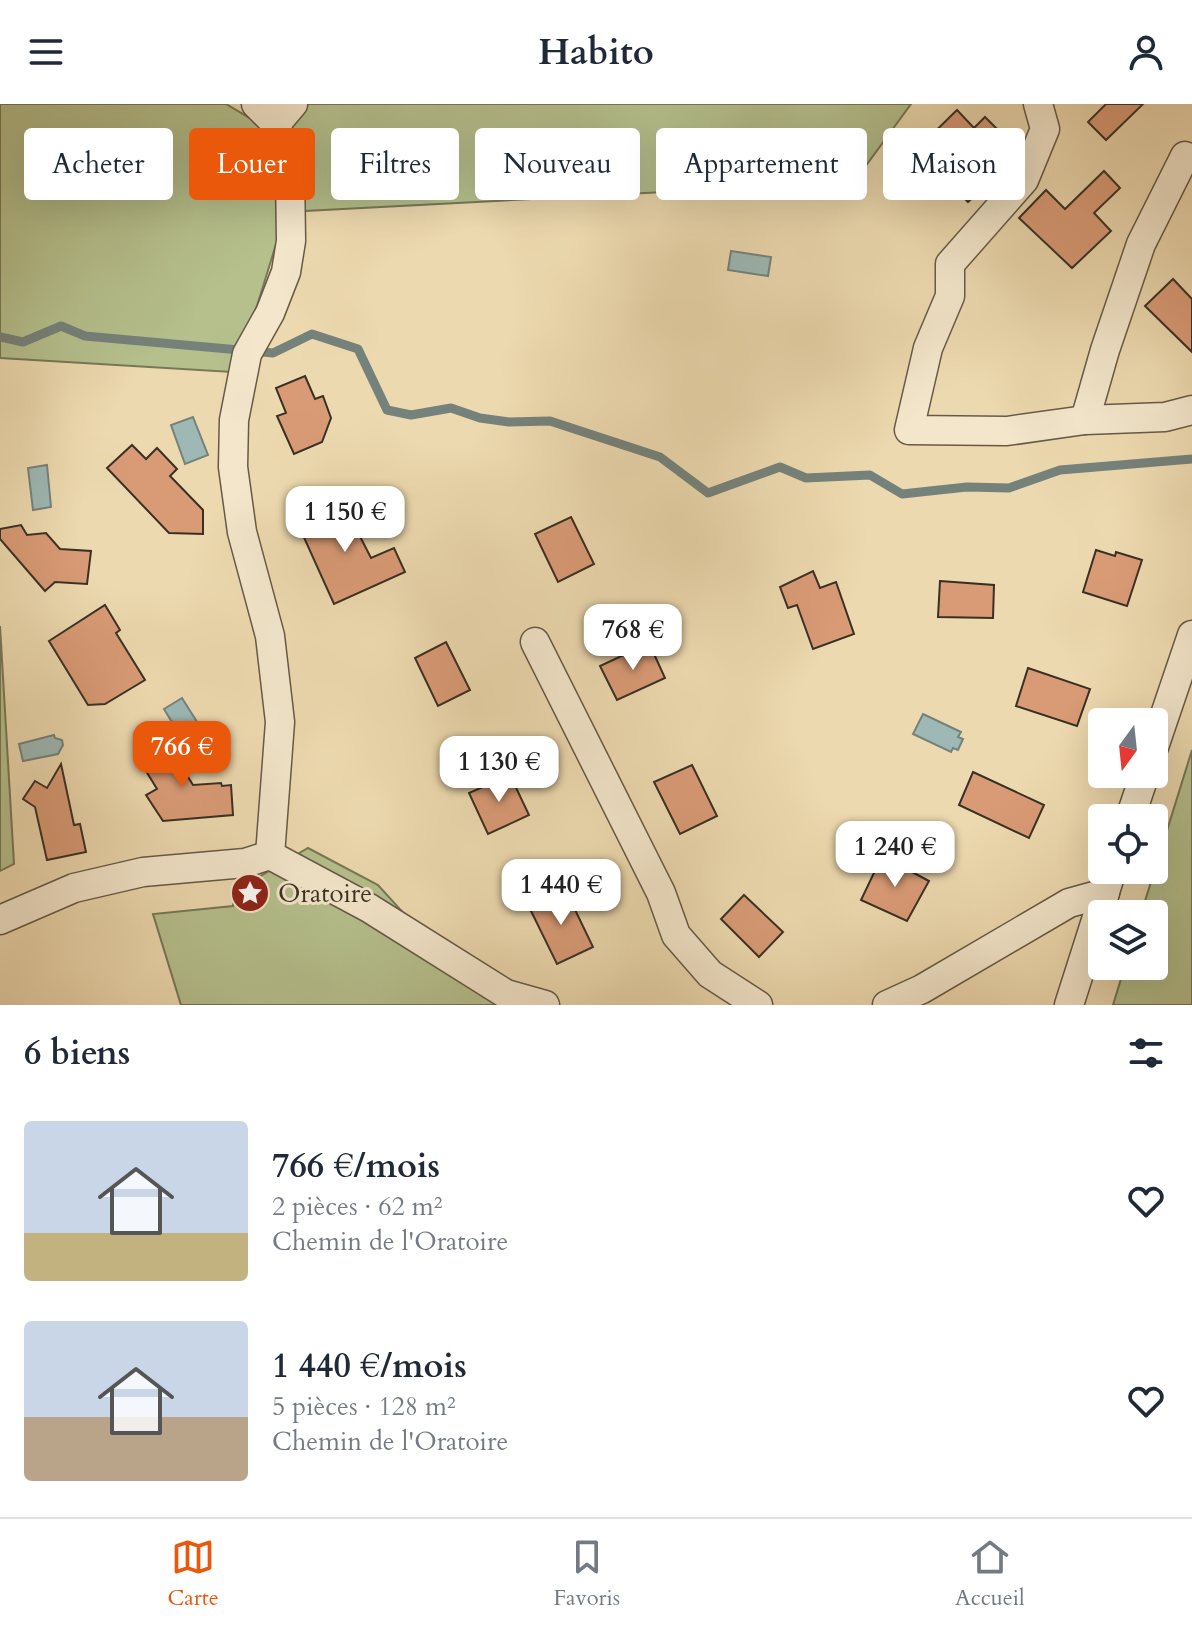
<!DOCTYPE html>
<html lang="fr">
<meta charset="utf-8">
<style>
:root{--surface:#fff;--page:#f6f6f7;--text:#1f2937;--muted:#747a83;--line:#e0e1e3;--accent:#ea580c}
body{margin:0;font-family:Cardo,serif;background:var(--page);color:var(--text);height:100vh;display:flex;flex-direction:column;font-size:30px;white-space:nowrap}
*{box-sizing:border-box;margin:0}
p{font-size:26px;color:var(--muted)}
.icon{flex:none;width:44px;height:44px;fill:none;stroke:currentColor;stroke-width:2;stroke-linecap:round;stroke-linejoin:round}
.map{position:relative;height:901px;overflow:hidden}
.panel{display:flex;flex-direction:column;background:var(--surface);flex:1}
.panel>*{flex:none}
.hud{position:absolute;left:24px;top:24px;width:1144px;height:72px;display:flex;gap:16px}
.needle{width:52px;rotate:195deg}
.buttons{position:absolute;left:1088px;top:604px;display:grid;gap:16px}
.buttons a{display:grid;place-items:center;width:80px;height:80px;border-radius:8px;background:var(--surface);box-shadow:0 8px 32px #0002;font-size:40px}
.price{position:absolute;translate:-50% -68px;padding:0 18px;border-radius:16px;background:#fff;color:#222;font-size:26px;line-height:52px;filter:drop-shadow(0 2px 4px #0008)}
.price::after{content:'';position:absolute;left:50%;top:48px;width:24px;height:18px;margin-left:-12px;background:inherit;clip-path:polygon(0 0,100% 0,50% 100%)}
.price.selected{background:var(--accent);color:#fff}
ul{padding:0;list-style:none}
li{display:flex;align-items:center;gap:24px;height:200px;padding:0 24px}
li span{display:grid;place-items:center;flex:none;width:224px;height:160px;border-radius:8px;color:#555}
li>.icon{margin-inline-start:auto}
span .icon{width:96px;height:96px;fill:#fffc;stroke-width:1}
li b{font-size:34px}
h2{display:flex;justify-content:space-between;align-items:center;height:96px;padding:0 24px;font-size:34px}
.chip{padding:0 28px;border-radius:8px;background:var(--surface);box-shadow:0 8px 32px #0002;font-size:28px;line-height:72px}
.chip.selected{background:var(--accent);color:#fff}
header{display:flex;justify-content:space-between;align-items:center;height:104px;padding:0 24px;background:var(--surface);font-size:36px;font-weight:600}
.dock{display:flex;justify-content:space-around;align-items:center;height:112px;border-top:2px solid var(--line);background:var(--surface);font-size:22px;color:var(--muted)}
.dock a{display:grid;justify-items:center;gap:4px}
.dock .selected{color:var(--accent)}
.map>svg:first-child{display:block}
.green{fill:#b5c08d;stroke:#777858;stroke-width:2}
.water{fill:#9db8b5;stroke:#75827b;stroke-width:2}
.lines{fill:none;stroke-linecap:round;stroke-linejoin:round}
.stream{stroke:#75827b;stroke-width:9}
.building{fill:#d99b76;stroke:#393024;stroke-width:2}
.minor-casing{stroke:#665a47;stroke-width:31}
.minor{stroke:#f3e6cb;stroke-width:28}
.labels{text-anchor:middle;stroke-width:6;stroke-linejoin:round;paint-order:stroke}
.poi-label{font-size:26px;fill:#393024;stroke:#f3e6cb;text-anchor:start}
</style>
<header><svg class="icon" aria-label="menu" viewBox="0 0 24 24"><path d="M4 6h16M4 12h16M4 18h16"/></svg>Habito<svg class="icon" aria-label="person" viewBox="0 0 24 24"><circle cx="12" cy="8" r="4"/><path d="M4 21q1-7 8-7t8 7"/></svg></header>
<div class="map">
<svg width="1192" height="901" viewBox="0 0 1192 901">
<rect width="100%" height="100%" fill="#edd9af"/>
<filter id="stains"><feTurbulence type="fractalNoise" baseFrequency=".0025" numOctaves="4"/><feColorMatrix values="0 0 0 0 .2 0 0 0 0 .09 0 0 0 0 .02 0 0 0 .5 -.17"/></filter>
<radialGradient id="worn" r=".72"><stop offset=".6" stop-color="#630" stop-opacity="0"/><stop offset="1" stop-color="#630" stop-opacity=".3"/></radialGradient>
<g class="green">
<polygon points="0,0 226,0 275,29 303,0 911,0 854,78 286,108 257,202 232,268 0,254"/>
<polygon points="0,522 14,760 0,767"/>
<polygon points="1192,646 1192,901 1113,901 1125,862 1154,862 1154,810 1141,810"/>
<polygon points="308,744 378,781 457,868 525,901 181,901 153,810 233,802 235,787"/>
</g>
<g class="water">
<polygon points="731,147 771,153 768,172 728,166"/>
<polygon points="193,313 208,351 185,360 171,321"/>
<polygon points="47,361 51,403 33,406 28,364"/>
<polygon points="182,594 204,629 186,641 164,605"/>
<polygon points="923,610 961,628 958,633 963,635 958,646 953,644 951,648 913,630"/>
<polygon points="54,631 55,634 62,636 63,641 58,650 23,657 19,640"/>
</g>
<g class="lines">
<polyline class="stream" points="0,233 23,238 61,222 85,232 273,249 312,230 358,245 387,306 411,311 451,304 480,314 509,318 550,317 660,353 708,389 780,363 806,374 870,371 902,390 967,383 1009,384 1060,366 1192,355"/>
</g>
<g class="building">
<polygon points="1106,0 1143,0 1106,36 1088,18"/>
<polygon points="957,6 974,24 985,13 1001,29 976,53 995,73 968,98 935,63 926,72 909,53"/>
<polygon points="1104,67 1120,84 1094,109 1111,127 1072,164 1019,114 1046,86 1065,105"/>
<polygon points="1173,175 1192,195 1192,248 1145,202"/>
<polygon points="305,272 315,295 323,292 331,314 322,338 294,350 277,312 286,309 276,284"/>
<polygon points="132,341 146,355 157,344 177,365 170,372 203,406 203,430 169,429 107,364"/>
<polygon points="342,397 371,454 394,444 405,468 334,500 297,418"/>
<polygon points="571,413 594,460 558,478 535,430"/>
<polygon points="21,421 27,431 46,429 60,445 91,447 87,480 55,478 45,487 0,435 0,425"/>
<polygon points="1096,446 1115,452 1116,448 1142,456 1127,502 1083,488"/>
<polygon points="813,467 820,484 836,478 854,530 813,545 797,501 788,504 780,483"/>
<polygon points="940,477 994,481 993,514 938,513"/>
<polygon points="105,501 120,526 116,529 145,576 105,600 88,601 49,537"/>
<polygon points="446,538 470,586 438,602 415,554"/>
<polygon points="649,539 665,574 617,596 600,562"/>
<polygon points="1028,564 1090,585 1077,622 1016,602"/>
<polygon points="166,637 193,681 221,679 222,682 231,681 233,711 163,717 146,691 157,685 138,654"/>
<polygon points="61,660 74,721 80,720 86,748 47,756 35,703 23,695 35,677 47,684"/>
<polygon points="692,661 717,712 680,730 654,678"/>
<polygon points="973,668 1044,701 1029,734 959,701"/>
<polygon points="510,671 529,711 488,730 469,689"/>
<polygon points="882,752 929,777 907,817 861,796"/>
<polygon points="565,785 593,843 557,860 529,803"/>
<polygon points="744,791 783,828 759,853 721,815"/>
</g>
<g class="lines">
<g class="minor-casing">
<g id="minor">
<polyline points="256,0 276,20 290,67 291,137 286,168 270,209 247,250 234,316 233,363 242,428 270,532 280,618 270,751"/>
<polyline points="1038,0 1045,25 1024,76 950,160 950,192 928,244 909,326 1007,327 1085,316 1165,313 1192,306"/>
<polyline points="276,20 293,0"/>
<polyline points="1085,316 1105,246 1141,140 1185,52"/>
<polyline points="535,538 661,789 676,831 710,870 758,901"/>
<polyline points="1154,643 1192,531"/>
<polyline points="1130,714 1145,670"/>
<polyline points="0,816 74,784 143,768 245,759 270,751 369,804 506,890 545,901"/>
<polyline points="887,901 922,885 1069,799 1105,789"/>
<polyline points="1069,901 1112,766"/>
</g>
</g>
<use href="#minor" class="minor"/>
</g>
<defs>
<g id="sight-disc" transform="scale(2)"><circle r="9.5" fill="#8f2418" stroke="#f3e6cb"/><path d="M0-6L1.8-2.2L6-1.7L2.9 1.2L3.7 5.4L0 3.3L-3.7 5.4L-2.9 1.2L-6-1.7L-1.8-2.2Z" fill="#fff"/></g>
</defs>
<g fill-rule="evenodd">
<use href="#sight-disc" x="250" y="789"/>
</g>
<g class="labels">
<g class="poi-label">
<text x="278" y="798">Oratoire</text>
</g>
</g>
<rect width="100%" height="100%" filter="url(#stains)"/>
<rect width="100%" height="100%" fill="url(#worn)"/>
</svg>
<div class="buttons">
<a><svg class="needle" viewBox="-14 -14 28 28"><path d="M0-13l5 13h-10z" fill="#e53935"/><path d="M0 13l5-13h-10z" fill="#747a83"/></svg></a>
<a><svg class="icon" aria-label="locate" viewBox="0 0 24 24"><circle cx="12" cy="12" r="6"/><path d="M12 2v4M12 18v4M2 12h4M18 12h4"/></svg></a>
<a><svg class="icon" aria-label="layers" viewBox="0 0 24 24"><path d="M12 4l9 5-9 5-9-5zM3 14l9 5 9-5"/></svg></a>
</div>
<b class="price" style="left:345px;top:450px">1 150 €</b>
<b class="price" style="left:633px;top:568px">768 €</b>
<b class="price selected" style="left:182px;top:685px">766 €</b>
<b class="price" style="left:499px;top:700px">1 130 €</b>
<b class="price" style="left:895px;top:785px">1 240 €</b>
<b class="price" style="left:561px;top:823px">1 440 €</b>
<div class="hud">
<a class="chip">Acheter</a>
<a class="chip selected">Louer</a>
<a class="chip">Filtres</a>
<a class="chip">Nouveau</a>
<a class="chip">Appartement</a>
<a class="chip">Maison</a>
</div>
</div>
<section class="panel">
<h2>6 biens<svg class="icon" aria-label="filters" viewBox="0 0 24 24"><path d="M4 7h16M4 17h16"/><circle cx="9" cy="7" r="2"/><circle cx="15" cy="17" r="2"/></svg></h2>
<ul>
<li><span style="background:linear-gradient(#c9d6e8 70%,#c2b280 0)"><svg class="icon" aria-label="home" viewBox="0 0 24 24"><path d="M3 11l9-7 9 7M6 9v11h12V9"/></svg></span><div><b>766 €/mois</b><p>2 pièces · 62 m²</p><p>Chemin de l'Oratoire</p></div><svg class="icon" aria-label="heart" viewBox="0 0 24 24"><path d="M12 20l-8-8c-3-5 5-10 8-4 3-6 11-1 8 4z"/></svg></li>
<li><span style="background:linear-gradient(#c9d6e8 60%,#b9a48a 0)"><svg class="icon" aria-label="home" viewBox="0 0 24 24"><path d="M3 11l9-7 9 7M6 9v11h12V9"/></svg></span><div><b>1 440 €/mois</b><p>5 pièces · 128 m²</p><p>Chemin de l'Oratoire</p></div><svg class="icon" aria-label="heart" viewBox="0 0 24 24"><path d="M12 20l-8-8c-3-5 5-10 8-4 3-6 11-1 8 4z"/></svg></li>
</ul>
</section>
<nav class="dock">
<a class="selected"><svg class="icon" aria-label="map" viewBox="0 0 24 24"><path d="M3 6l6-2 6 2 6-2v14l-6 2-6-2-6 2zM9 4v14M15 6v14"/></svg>Carte</a>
<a><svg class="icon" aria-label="saved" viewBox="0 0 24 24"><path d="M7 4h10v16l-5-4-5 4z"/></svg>Favoris</a>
<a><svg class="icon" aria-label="home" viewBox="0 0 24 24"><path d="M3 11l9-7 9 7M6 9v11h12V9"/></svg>Accueil</a>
</nav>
